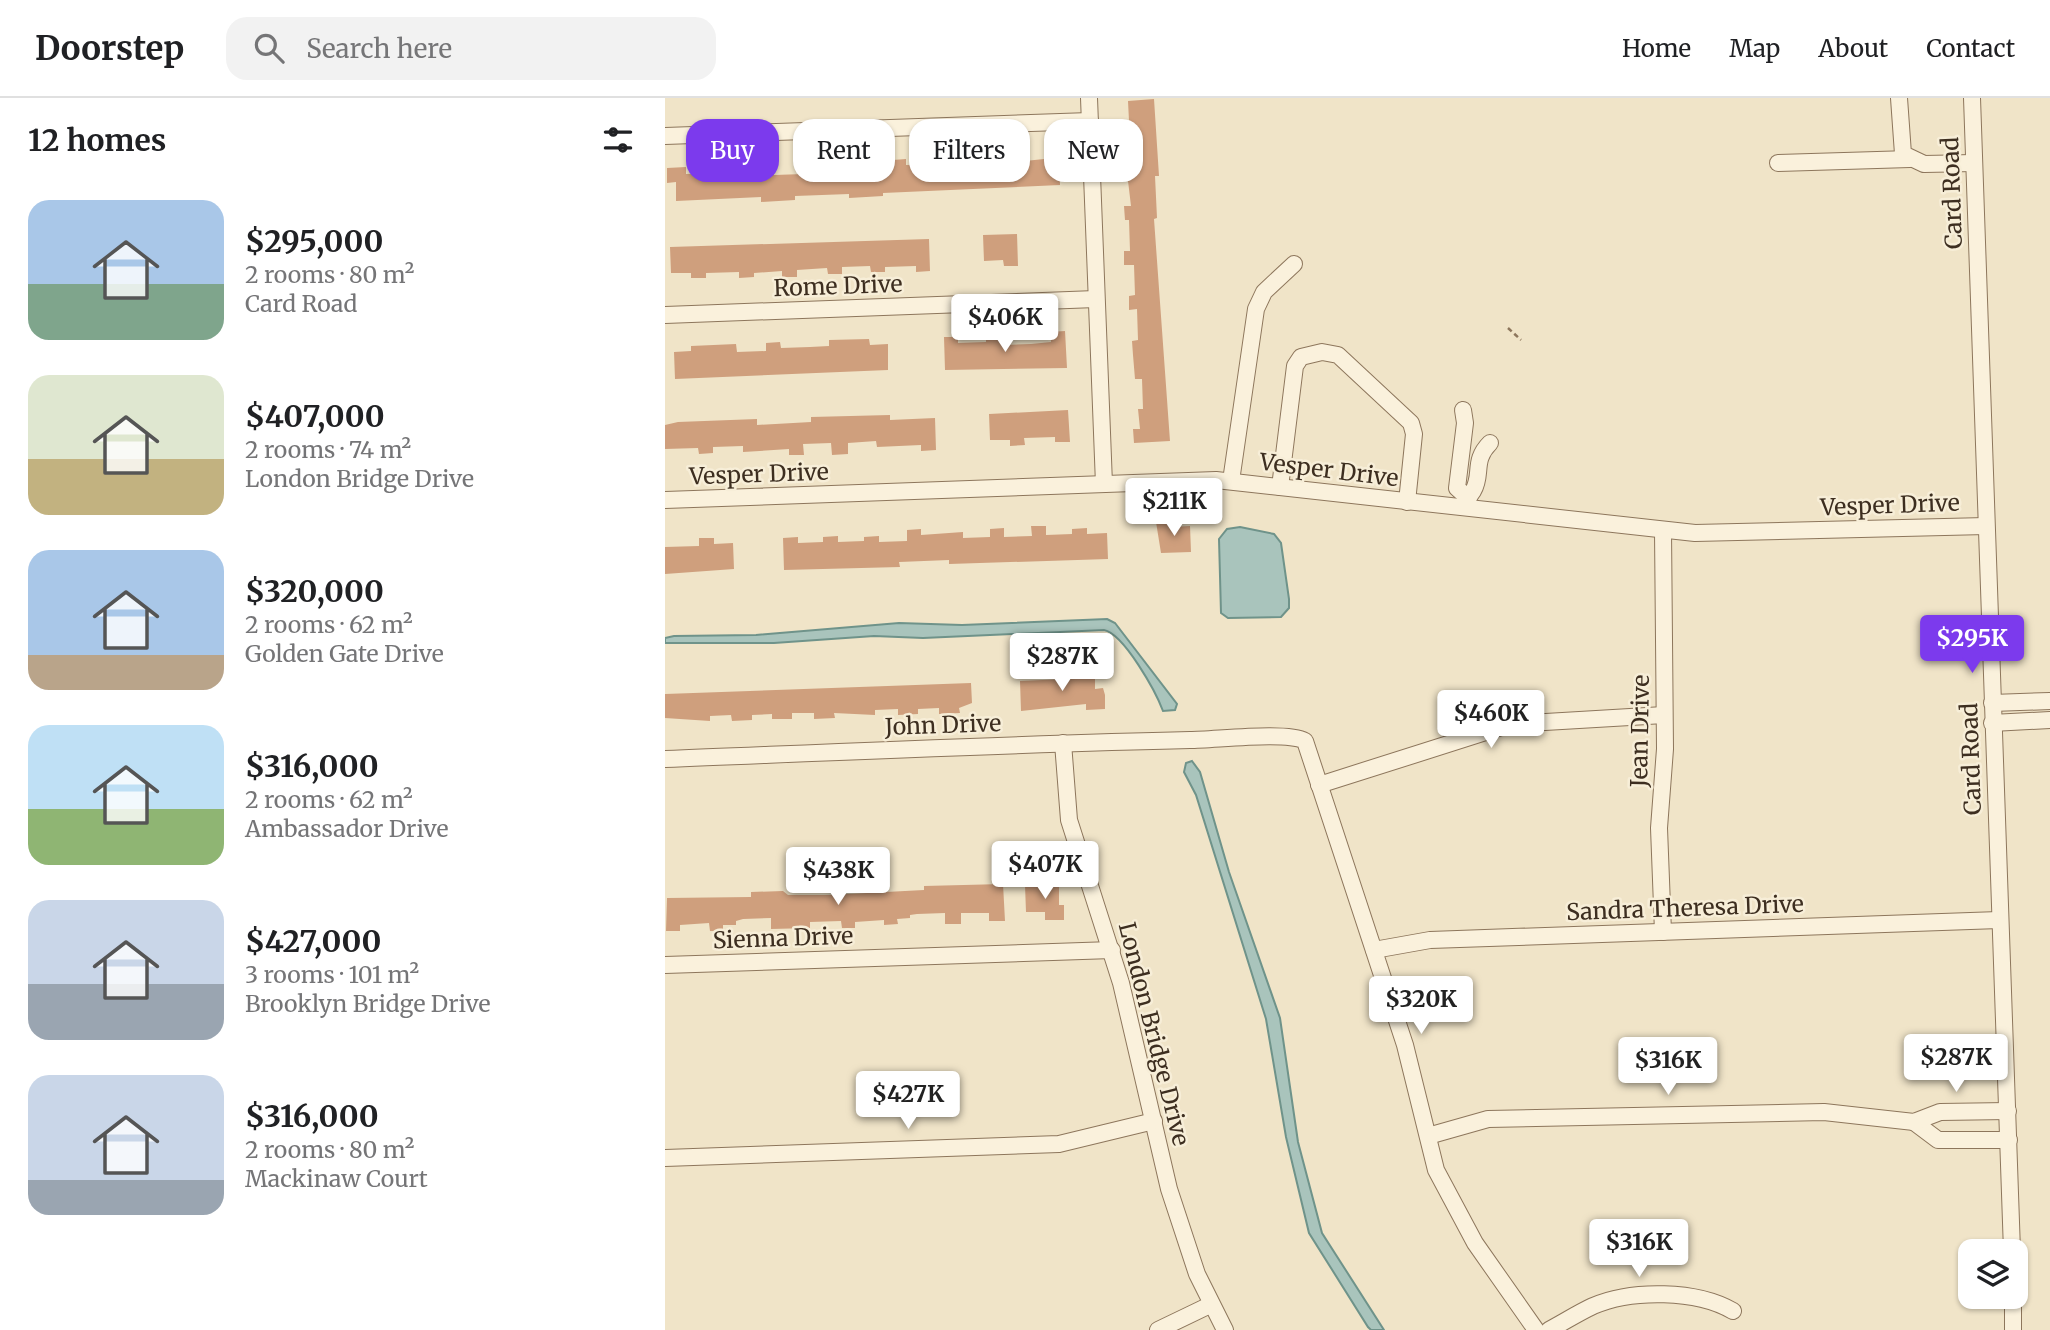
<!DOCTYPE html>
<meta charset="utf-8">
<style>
:root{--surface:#fff;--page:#f2f2f2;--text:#202124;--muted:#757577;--line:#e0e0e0;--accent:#7c3aed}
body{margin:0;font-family:Merriweather,serif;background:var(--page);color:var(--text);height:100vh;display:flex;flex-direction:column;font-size:26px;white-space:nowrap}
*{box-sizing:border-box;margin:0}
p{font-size:23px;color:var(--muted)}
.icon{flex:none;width:38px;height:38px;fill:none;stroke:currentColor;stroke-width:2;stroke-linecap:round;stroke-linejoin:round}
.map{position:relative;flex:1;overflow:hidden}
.panel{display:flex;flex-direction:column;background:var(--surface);width:665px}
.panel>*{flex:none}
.top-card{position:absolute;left:21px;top:21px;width:665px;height:63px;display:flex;gap:14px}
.controls{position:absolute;left:1293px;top:1141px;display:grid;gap:14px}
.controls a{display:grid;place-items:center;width:70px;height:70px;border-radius:14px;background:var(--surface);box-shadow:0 2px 5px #0004;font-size:35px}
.price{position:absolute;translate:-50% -60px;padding:0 16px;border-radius:7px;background:#fff;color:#222;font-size:23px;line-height:46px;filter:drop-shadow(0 2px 4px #0008)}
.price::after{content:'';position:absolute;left:50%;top:42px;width:21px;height:16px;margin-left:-10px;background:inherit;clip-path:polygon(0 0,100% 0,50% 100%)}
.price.current{background:var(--accent);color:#fff}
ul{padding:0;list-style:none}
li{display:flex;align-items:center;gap:21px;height:175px;padding:0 28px}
li span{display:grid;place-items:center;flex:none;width:196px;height:140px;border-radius:21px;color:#555}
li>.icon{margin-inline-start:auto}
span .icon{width:84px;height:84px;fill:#fffc;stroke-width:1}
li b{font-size:30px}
h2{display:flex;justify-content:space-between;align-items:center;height:84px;padding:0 28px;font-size:30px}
.pill{padding:0 24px;border-radius:21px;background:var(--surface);box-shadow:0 2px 5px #0004;font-size:24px;line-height:63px}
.pill.current{background:var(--accent);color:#fff}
header{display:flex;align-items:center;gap:42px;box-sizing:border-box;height:98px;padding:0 35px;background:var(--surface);border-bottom:2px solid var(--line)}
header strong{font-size:33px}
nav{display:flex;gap:38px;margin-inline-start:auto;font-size:24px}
.search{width:490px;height:63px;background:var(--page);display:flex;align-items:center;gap:18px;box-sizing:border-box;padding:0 24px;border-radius:21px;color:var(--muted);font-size:26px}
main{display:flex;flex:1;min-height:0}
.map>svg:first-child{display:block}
.water{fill:#a9c4bc;stroke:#6f938a;stroke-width:2}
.building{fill:#cf9f7d}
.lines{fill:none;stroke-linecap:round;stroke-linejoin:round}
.minor-casing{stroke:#8d765c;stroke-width:18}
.path{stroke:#8d765c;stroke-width:2.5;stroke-dasharray:5 3.5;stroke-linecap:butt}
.minor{stroke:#faf1dc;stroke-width:16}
.labels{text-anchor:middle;stroke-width:5;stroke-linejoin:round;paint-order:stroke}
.street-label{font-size:23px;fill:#3d2e20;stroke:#f7eed8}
</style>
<header>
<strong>Doorstep</strong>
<div class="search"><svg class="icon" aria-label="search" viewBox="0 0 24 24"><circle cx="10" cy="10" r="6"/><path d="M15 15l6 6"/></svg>Search here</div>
<nav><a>Home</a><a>Map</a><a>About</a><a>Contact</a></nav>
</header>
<main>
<section class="panel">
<h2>12 homes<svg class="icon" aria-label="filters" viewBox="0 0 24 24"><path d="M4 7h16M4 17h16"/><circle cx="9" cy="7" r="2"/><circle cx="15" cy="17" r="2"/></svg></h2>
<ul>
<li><span style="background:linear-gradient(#a9c7e8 60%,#7fa58c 0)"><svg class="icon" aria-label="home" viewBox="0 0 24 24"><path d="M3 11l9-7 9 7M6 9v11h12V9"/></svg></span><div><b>$295,000</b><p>2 rooms · 80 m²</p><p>Card Road</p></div></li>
<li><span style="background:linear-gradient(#dfe7d0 60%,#c2b280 0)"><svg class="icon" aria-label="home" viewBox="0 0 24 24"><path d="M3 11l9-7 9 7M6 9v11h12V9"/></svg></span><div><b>$407,000</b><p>2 rooms · 74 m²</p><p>London Bridge Drive</p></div></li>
<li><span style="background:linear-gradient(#a9c7e8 75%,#b9a48a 0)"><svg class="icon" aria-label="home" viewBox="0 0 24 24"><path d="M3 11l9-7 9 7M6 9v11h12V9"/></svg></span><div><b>$320,000</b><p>2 rooms · 62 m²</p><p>Golden Gate Drive</p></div></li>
<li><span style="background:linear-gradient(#bfe0f5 60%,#8fb573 0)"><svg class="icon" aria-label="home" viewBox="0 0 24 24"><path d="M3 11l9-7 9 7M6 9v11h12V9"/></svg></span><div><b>$316,000</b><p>2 rooms · 62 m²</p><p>Ambassador Drive</p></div></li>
<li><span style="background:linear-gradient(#c9d6e8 60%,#9aa5b1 0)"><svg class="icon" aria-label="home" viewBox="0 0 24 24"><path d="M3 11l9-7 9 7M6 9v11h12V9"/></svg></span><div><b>$427,000</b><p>3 rooms · 101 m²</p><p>Brooklyn Bridge Drive</p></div></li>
<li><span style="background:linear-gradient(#c9d6e8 75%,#9aa5b1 0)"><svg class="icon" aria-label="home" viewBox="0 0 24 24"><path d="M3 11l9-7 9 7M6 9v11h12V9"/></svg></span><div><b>$316,000</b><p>2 rooms · 80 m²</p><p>Mackinaw Court</p></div></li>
</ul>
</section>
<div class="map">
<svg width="1385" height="1232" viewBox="0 0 1385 1232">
<rect width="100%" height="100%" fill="#f0e4c8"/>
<g class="water">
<polygon points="575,429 609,436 616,445 624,501 624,510 616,519 563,520 556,515 554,441 562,431"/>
<path d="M442 521 450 525 512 606 510 612 498 613C491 594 459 536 439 532L258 540 209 538 109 545H0V540L9 538 91 537 234 525 297 527Z"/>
<polygon points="527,663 535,674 564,774 615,920 633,1044 657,1135 719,1232 706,1232 703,1229 644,1135 621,1039 601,921 531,697 519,674 521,665"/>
</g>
<g class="building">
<polygon points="489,1 494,78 490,78 492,120 489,121 505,343 469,345 468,331 475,331 473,311 478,311 477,281 470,281 468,257 467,243 473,242 472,211 464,212 464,198 470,197 469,167 459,167 459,153 465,153 464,122 460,122 459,108 466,108 461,66 468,65 466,36 458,37 458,23 464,23 463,3"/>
<polygon points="379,55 394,55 395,87 218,95 218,98 184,100 184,96 130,98 130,102 96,104 96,99 11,103 11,84 2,85 2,70 21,69 21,76 50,75 50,68 64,68 65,74 109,71 109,77 139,76 138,65 153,65 153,71 173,70 173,74 202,73 202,64 241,61 241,67 272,66 272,62 287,62 287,68 317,67 316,58 331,58 331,64 360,63 379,61"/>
<polygon points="352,136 353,168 339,168 338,162 319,163 318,137"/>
<polygon points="264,141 265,173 251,174 251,168 220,169 220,174 206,174 205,168 177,169 177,176 163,176 162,170 132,172 132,179 117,179 117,173 89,175 89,179 74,180 74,174 41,175 41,180 26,180 26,175 6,175 5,149"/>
<polygon points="400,233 402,270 280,272 279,239 293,239 293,245 321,244 321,236 338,236 338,247 366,246 386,244 385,234"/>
<polygon points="204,241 205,247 223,246 223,272 10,281 9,254 26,253 26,248 71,246 72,254 101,253 101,245 115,244 116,250 145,249 164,248 164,242"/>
<polygon points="403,312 405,344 390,344 390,339 359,340 360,347 345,348 345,342 325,342 324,316"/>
<polygon points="225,317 225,322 270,320 271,352 256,353 256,347 212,349 211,343 183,345 183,356 167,357 166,345 138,346 139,357 124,357 124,351 78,354 78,348 48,349 48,355 34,356 33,350 0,351 0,327 13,324 92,321 92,327 146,324 146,319"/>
<polygon points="507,423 507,429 525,428 526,454 496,455 491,424"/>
<polygon points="366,428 381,428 381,437 407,436 407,431 422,430 422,436 442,435 443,461 284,466 284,462 234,464 235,469 119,472 118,440 133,439 133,445 158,444 158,439 173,438 173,444 199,443 199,439 214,438 214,444 242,443 242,432 256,431 256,437 298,434 298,440 325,439 325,431 339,430 339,439 367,438"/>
<polygon points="34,440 49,440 49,446 68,445 69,471 0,476 0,449 34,448"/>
<polygon points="400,569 410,569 410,577 430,576 430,591 438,590 440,597 440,611 421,612 421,606 356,613 355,583 400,581"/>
<polygon points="306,585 307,605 294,610 295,615 274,616 274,610 253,611 253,616 233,617 233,611 210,612 210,617 169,615 170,620 149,621 149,615 127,615 127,621 107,621 107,616 87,617 87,622 67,623 66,617 45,618 45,623 0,620 0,596"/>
<polygon points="338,786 340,823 324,823 324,815 296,815 296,826 280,826 280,815 252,816 245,817 245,820 232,821 233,826 219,827 219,822 190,824 190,830 177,830 176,823 145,824 145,830 106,831 106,820 78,821 71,823 71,827 58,827 58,833 45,833 44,825 15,827 15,833 1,833 2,800 86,799 86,794 118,793 123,797 164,797 259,792 259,788"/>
<polygon points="394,786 394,807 399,807 399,822 380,822 380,814 361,814 360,787"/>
</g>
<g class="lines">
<g class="minor-casing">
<g id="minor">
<polyline points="424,0 439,386"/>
<polyline points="1234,0 1238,56 1259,66 1309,65"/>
<polyline points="1307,0 1347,1153"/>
<polyline points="0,38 425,23"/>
<polyline points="1113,65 1245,61"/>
<polyline points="0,217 431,201"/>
<polyline points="798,312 800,325 792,390 802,399"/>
<polyline points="566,383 591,211 599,194 629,166"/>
<polyline points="615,389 630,268 636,259 657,254 673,257 746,325 749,336 742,404"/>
<polyline points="0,402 551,382 1030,435 1321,428"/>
<path d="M801 408C802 400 804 399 808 393 818 376 807 363 825 345"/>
<polyline points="998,433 1000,651 994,730 998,834"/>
<polyline points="1327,605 1385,603"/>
<polyline points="1327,625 1385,622"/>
<polyline points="398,645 404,722 456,885 504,1091 532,1176 560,1232"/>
<path d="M0 661C175 654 350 646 525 642 550 642 622 633 640 643L740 947 771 1072 810 1145 871 1232"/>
<polyline points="654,687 846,626 999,617"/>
<polyline points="709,852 765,842 1334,822"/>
<polyline points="0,867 447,852"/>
<polyline points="1249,1024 1273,1042 1344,1042"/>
<polyline points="763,1038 823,1021 1159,1014 1249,1024 1275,1014 1343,1013"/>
<polyline points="0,1060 394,1046 489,1023"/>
<polyline points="1348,1199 1348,1232"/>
<polyline points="493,1232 545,1207"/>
<path d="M884 1232C899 1224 913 1215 928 1208 967 1191 1032 1192 1068 1213"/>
</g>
</g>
<polyline class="path" points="843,230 856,242"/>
<use href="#minor" class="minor"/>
</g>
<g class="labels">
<g class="street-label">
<text transform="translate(1287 95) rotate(-92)" y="8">Card Road</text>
<text transform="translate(173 188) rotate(-2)" y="8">Rome Drive</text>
<text transform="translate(664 372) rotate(7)" y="8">Vesper Drive</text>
<text transform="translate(94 376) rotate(-2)" y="8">Vesper Drive</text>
<text transform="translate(1225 407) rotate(-2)" y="8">Vesper Drive</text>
<text transform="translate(278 627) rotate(-2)" y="8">John Drive</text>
<text transform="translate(975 633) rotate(-89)" y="8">Jean Drive</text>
<text transform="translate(1306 661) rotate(-92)" y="8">Card Road</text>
<text transform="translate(1020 810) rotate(-2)" y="8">Sandra Theresa Drive</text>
<text transform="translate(118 840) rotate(-2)" y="8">Sienna Drive</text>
<text transform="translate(489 936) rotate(76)" y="8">London Bridge Drive</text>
</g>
</g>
</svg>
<div class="controls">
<a><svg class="icon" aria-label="layers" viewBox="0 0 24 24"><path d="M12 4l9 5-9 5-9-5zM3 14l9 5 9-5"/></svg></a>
</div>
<b class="price" style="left:340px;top:256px">$406K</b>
<b class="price" style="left:509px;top:440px">$211K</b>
<b class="price current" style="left:1307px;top:577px">$295K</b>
<b class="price" style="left:397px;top:595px">$287K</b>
<b class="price" style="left:826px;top:652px">$460K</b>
<b class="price" style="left:380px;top:803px">$407K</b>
<b class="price" style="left:173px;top:809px">$438K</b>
<b class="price" style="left:756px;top:938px">$320K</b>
<b class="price" style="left:1291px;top:996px">$287K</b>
<b class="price" style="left:1003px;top:999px">$316K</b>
<b class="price" style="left:243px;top:1033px">$427K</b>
<b class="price" style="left:974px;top:1181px">$316K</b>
<div class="top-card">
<a class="pill current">Buy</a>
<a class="pill">Rent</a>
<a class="pill">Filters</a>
<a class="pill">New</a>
</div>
</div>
</main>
